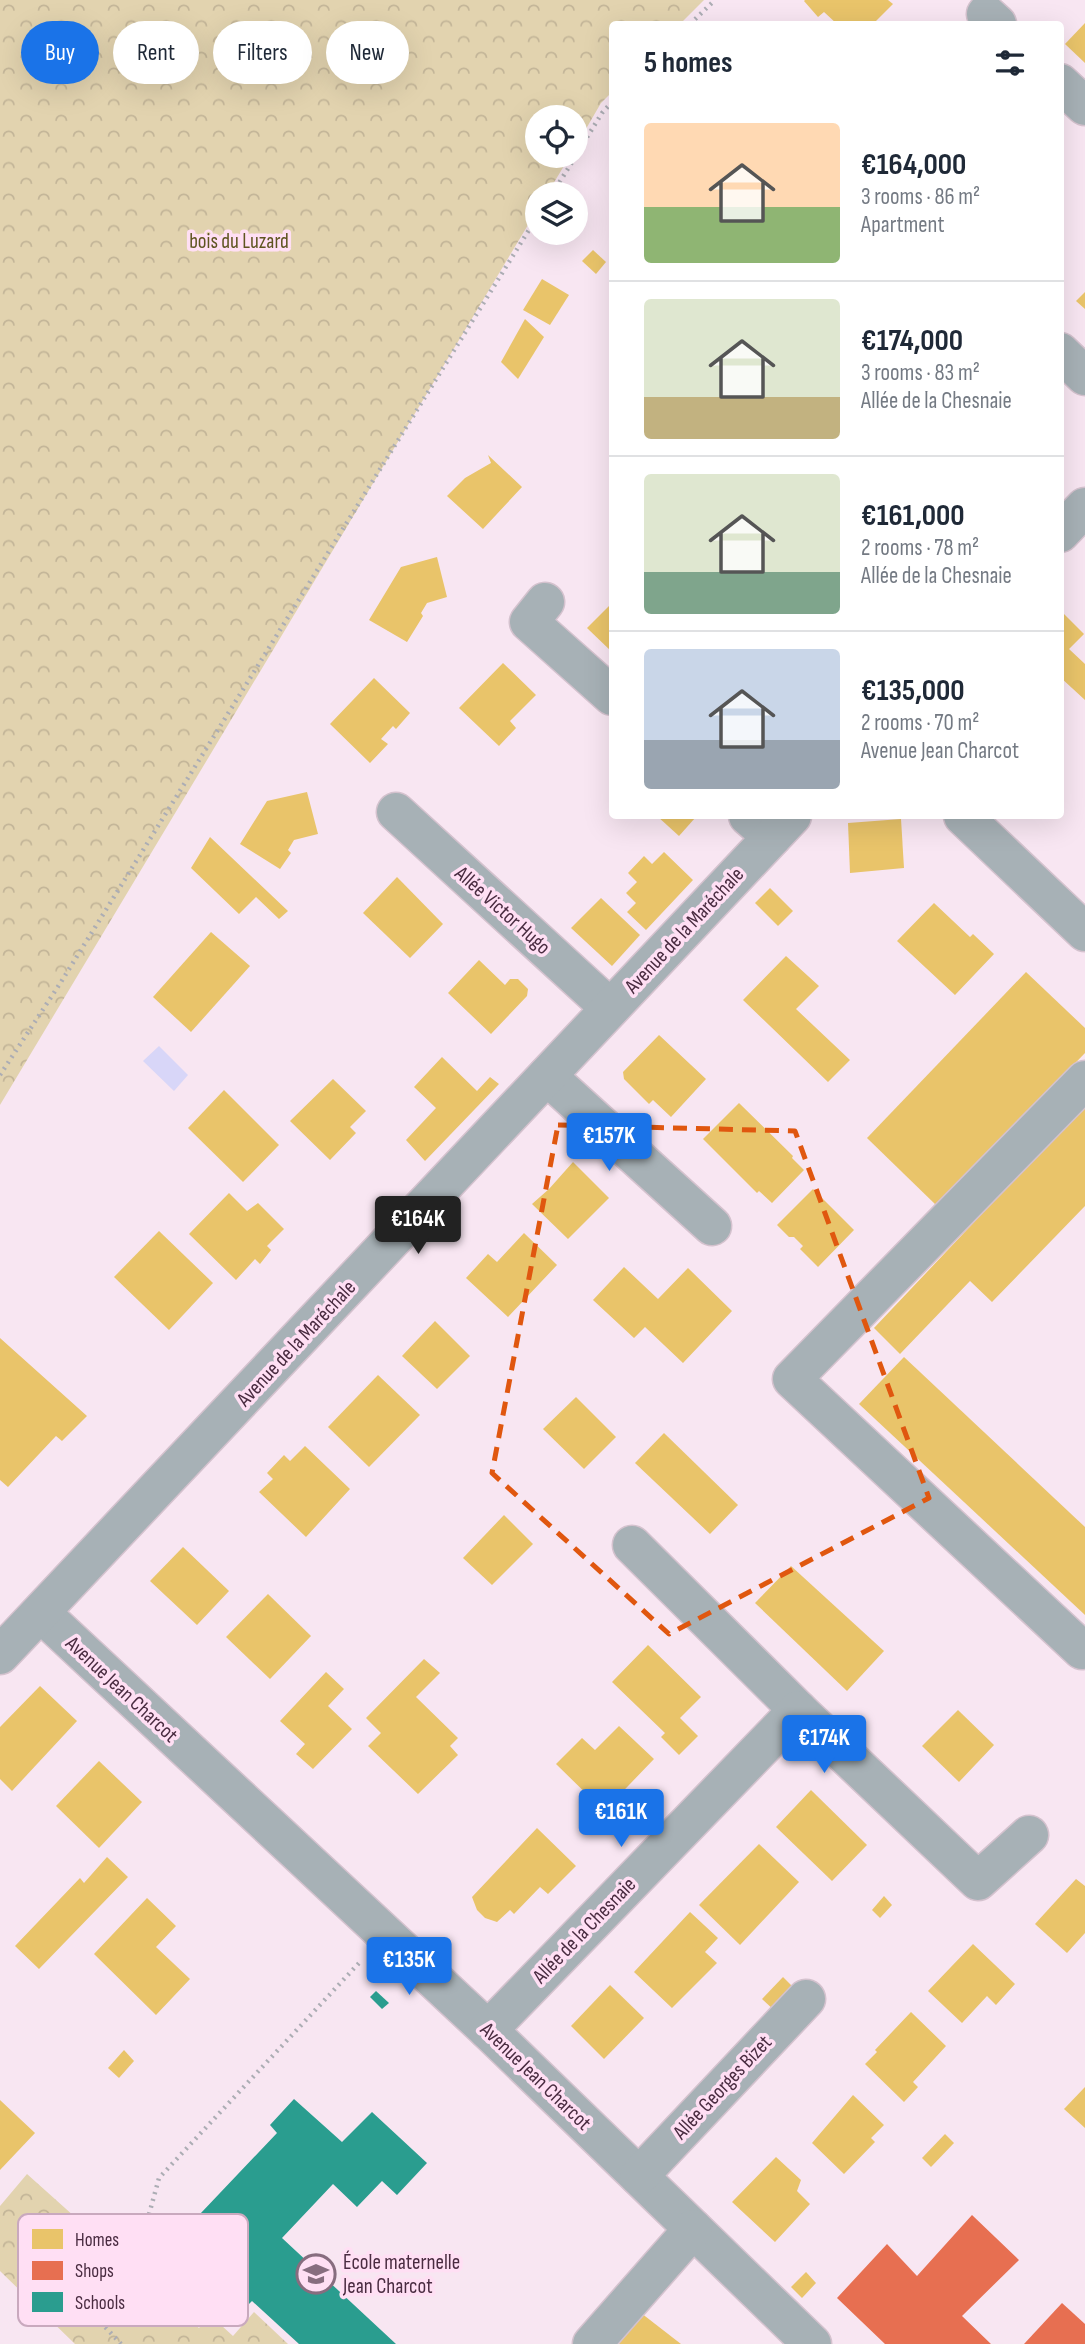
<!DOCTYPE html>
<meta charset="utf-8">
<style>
:root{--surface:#fff;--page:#f2f2f3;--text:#1f2937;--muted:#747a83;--line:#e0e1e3;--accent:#1a73e8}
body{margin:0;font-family:"Sofia Sans Condensed",sans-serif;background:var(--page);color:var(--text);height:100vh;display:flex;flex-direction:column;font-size:26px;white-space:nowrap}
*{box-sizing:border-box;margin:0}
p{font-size:23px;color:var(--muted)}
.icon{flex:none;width:38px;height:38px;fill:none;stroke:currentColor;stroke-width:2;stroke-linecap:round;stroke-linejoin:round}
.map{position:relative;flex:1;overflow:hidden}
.sheet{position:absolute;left:609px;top:21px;width:455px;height:798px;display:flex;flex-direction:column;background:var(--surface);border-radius:7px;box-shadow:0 7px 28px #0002}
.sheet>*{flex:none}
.banner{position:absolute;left:21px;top:21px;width:483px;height:63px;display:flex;gap:14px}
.fabs{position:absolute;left:525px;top:105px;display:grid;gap:14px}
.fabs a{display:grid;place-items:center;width:63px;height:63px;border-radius:50%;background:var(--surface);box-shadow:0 7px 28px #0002;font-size:35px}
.price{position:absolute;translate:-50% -60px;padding:0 16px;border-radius:7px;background:var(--accent);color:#fff;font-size:23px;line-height:46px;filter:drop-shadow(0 2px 4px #0008)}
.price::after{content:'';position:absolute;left:50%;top:42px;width:21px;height:16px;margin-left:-10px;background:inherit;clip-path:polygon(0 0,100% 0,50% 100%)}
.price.active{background:#222;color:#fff}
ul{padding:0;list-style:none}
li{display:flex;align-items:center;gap:21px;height:175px;padding:0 35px}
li+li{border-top:2px solid var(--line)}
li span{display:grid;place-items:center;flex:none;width:196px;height:140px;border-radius:7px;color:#555}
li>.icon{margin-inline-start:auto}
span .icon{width:84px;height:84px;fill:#fffc;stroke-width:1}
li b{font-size:30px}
h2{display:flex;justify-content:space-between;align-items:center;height:84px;padding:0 35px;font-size:30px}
.tag{padding:0 24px;border-radius:32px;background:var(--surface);box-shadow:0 7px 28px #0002;font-size:24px;line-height:63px}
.tag.active{background:var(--accent);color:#fff}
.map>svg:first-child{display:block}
.forest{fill:url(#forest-crowns)}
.water{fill:#d8d6f8}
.homes{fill:#e9c46a}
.shops{fill:#e76f51}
.schools{fill:#2a9d8f}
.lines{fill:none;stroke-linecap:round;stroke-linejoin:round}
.minor-casing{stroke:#d4c2ce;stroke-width:41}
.path{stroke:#acadb4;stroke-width:4.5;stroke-dasharray:2 5;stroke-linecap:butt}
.minor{stroke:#a7b1b6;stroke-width:38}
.marked{fill:none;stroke:#e0570f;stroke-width:5;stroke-dasharray:14 9;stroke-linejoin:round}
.labels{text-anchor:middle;stroke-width:7;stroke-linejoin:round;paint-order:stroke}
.park-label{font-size:21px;fill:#5e541f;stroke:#ffdff4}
.street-label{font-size:21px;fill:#4a2c41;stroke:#ffdff4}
.poi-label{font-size:21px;fill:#4a2c41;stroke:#ffdff4;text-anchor:start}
.key{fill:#ffdff4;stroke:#c9a9be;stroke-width:2}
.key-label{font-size:19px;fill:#4a2c41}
</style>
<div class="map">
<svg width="1085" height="2344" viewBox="0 0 1085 2344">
<defs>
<pattern id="forest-crowns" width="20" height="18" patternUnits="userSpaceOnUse" patternTransform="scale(1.75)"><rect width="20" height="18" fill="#e2d3af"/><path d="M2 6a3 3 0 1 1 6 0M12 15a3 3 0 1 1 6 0" fill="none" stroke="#c3b598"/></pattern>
</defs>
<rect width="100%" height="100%" fill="#f8e6f2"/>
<g class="forest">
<polygon points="0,0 704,0 680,24 612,24 612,92 601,103 576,146 576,117 537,117 537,156 570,156 547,194 537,194 537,210 0,1105"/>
<polygon points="27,2174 199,2328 210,2315 233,2336 254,2312 288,2344 75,2344 0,2271 0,2206"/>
</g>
<polygon class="water" points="159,1046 188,1075 174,1091 143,1061"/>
<g class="homes">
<polygon points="805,0 888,0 893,4 873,24 837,24 824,12 818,17 804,1"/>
<polygon points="1085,23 1085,63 1065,44"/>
<polygon points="593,250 606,262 596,274 582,261"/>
<polygon points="542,279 569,295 550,325 523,310"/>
<polygon points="1085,292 1085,309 1076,301"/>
<polygon points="525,319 544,337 518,379 501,362"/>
<polygon points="488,455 522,487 483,529 447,496 465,478 491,463"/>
<polygon points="437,557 447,597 427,603 421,613 423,616 407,642 369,620 401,567"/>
<polygon points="612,603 612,652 587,628"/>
<polygon points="1064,614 1084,634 1069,649 1085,664 1085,700 1060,677 1060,618"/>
<polygon points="503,663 536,695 510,721 516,728 499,746 459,708"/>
<polygon points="374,678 410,713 396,729 393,726 381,739 388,744 370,763 330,724"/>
<polygon points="307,792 318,834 294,840 288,850 291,853 280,869 240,844 267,801"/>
<polygon points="657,816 692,816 695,818 679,836"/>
<polygon points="901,819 904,868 850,873 848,823"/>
<polygon points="210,837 288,911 279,919 256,897 239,914 191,868"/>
<polygon points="664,852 693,880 646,930 627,912 636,903 626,893 637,882 628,873 644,856 652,864"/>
<polygon points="397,877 443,924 410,958 363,913"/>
<polygon points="770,888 793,911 778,926 755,903"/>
<polygon points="601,898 640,935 612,966 571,928"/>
<polygon points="934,903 970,937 973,934 994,954 955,995 897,941"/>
<polygon points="211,932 250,966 191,1032 153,997"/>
<polygon points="786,956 819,986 796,1009 850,1060 828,1082 743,1000"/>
<polygon points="479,960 505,985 510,979 518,979 528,989 527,996 491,1034 448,993"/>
<polygon points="1026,972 1085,1028 1085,1053 937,1206 867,1138"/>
<polygon points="659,1035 706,1079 671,1117 653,1100 649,1104 624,1079 623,1072"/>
<polygon points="442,1057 477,1091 490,1077 499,1084 425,1161 406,1140 436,1108 414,1087"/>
<polygon points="333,1079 366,1111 350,1127 356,1133 330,1160 290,1121"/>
<polygon points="224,1090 279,1145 243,1182 188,1128"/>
<polygon points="739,1103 793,1156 792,1158 804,1170 772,1203 759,1191 757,1193 703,1139"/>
<polygon points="1085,1105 1085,1206 992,1302 970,1281 900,1354 874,1328"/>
<polygon points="573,1162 609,1198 568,1239 532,1204 549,1189"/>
<polygon points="813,1189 854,1230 818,1267 800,1249 803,1246 794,1237 789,1237 777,1225"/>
<polygon points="229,1193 247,1211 258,1203 284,1229 267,1246 271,1250 260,1264 255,1259 236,1280 189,1234"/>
<polygon points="159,1231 213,1283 169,1330 114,1277"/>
<polygon points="524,1233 557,1265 508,1317 466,1278 488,1254 497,1262"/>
<polygon points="624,1267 658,1299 688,1268 732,1311 683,1363 645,1327 634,1338 593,1300"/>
<polygon points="435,1321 470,1356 437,1389 402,1356"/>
<polygon points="0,1338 87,1416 62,1441 56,1436 8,1487 0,1480"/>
<polygon points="904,1357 1085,1527 1085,1615 859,1404"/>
<polygon points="378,1375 420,1415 369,1467 328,1427"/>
<polygon points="576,1397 616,1437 584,1469 543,1429"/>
<polygon points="664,1433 738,1505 710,1534 635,1463"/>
<polygon points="305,1446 350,1489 306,1537 259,1492 273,1479 267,1473 284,1455 290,1461"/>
<polygon points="504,1515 533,1544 492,1585 463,1558"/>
<polygon points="183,1547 229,1591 197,1625 150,1581"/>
<polygon points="791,1566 884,1651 847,1691 755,1603"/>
<polygon points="268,1594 311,1636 270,1679 226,1637"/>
<polygon points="648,1645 701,1697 680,1718 698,1736 679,1755 661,1737 665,1733 612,1682"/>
<polygon points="424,1659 440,1673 416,1697 458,1738 450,1746 458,1755 418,1794 368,1746 381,1733 366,1718"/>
<polygon points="326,1672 344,1689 328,1706 352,1729 313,1769 296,1754 305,1744 280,1721"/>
<polygon points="40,1686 77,1721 12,1791 0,1779 0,1727"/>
<polygon points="958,1710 994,1745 959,1782 922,1746"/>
<polygon points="619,1726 654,1759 604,1811 556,1764 582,1738 595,1750"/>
<polygon points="99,1761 142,1802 99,1848 56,1806"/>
<polygon points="811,1790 867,1845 832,1881 776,1827"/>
<polygon points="537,1828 576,1866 548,1894 540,1887 514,1914 510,1910 497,1922 485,1918 477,1910 472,1897"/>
<polygon points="759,1844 799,1882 740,1945 699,1905"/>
<polygon points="107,1857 128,1877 39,1969 15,1946 80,1878 84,1883"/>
<polygon points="1076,1879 1085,1886 1085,1933 1067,1953 1035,1924"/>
<polygon points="884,1896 892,1905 880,1918 872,1910"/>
<polygon points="147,1898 176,1926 156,1947 190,1979 156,2015 94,1954"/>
<polygon points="690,1912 718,1938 705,1952 717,1963 672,2008 634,1972"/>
<polygon points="973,1944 1015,1984 996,2005 987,1996 962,2023 928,1991"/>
<polygon points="783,1977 796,1990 775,2011 762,1999"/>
<polygon points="610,1985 644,2018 604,2059 571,2026"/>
<polygon points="911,2012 946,2046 913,2082 918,2087 904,2102 865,2064 877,2052 875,2050"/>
<polygon points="124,2050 134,2061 119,2078 108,2068"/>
<polygon points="1085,2087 1085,2128 1064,2109"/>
<polygon points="853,2095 884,2125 871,2138 875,2142 844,2174 812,2143"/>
<polygon points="0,2100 35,2133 0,2170"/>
<polygon points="945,2134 954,2143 931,2167 922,2158"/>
<polygon points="776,2157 801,2180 797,2191 810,2204 775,2242 732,2202"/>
<polygon points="806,2272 816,2283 802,2298 791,2287"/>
<polygon points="641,2313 681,2344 617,2344"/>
</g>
<g class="shops">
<polygon points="972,2215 1019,2260 962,2316 991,2344 885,2344 837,2298 887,2244 917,2276"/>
<polygon points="1062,2303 1085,2324 1085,2344 1024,2344"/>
</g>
<g class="schools">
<polygon points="376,1991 389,2003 382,2009 370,1997"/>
<polygon points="294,2099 342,2142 372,2112 427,2163 397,2195 382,2181 357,2207 333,2184 282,2238 396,2344 299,2344 252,2301 231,2322 153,2250 175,2227 182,2233 277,2133 270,2125"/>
</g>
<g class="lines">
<g class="minor-casing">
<g id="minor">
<polyline points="986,14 997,24"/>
<polyline points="1060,83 1085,106"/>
<polyline points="1060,352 1085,376"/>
<polyline points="1060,533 1085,507"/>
<polyline points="545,602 529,622 612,696"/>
<polyline points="396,812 610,1008"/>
<polyline points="748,816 772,837"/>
<polyline points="963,816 1085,932"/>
<polyline points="547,1076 712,1226"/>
<polyline points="632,1545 798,1710 978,1881 1029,1835"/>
<polyline points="41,1613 488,2030 812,2344"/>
<polyline points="1082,1650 792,1379 1085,1080"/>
<polyline points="0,1655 792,816"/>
<polyline points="488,2030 798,1710"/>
<polyline points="639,2176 806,1999"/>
<polyline points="592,2344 693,2229"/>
</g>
</g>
<g class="path">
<polyline points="690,24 715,0"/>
<polyline points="576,155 602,113 612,102"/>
<polyline points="552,194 576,156"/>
<polyline points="0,1075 61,982 537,217"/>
<polyline points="121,2344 82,2302 148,2218 159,2178 359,1963"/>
</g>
<use href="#minor" class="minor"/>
</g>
<path class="marked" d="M558 1125 795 1131 929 1498 669 1634 492 1473Z"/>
<defs>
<g id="school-ring" transform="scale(2.0125)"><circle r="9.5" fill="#ffdff4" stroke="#876d7f" stroke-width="1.5"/><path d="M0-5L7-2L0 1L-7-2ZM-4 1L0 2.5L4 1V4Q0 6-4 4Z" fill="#876d7f"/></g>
</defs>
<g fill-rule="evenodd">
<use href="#school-ring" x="316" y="2274"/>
</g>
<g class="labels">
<g class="park-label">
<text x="239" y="248">bois du Luzard</text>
</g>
<g class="street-label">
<text transform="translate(503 910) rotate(42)" y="7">Allée Victor Hugo</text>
<text transform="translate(684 930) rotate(-47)" y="7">Avenue de la Maréchale</text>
<text transform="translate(296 1343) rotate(-47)" y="7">Avenue de la Maréchale</text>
<text transform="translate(122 1689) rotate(43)" y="7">Avenue Jean Charcot</text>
<text transform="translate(584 1930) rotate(-46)" y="7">Allée de la Chesnaie</text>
<text transform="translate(536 2076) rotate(44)" y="7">Avenue Jean Charcot</text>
<text transform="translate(722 2087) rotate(-47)" y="7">Allée Georges Bizet</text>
</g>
<g class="poi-label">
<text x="343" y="2269">École maternelle<tspan x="343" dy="24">Jean Charcot</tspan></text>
</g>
</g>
<rect x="18" y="2214" width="230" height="112" rx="10" class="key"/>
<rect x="32" y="2229" width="31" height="20" fill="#e9c46a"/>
<rect x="32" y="2261" width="31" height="19" fill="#e76f51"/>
<rect x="32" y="2292" width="31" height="20" fill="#2a9d8f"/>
<g class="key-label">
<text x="75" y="2246">Homes</text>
<text x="75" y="2277">Shops</text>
<text x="75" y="2309">Schools</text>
</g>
</svg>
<div class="fabs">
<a><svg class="icon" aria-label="locate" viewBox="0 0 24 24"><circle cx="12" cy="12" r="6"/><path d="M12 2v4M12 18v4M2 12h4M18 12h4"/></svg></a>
<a><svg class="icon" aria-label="layers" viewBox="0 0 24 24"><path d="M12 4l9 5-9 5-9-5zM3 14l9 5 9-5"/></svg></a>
</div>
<b class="price" style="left:609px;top:1173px">€157K</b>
<b class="price active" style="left:418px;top:1256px">€164K</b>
<b class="price" style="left:824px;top:1775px">€174K</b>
<b class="price" style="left:621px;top:1849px">€161K</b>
<b class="price" style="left:409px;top:1997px">€135K</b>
<div class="banner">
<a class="tag active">Buy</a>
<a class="tag">Rent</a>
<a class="tag">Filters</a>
<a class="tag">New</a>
</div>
<section class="sheet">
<h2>5 homes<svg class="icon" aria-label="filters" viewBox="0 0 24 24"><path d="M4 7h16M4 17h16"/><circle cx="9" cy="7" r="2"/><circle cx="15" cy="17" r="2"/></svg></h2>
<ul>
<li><span style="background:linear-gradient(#ffd9b3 60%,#8fb573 0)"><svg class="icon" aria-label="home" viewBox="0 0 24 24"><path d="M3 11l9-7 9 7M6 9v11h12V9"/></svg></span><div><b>€164,000</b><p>3 rooms · 86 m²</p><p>Apartment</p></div></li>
<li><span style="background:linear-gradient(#dfe7d0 70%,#c2b280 0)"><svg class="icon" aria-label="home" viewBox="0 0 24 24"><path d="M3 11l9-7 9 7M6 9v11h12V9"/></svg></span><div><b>€174,000</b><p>3 rooms · 83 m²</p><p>Allée de la Chesnaie</p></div></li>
<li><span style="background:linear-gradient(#dfe7d0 70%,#7fa58c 0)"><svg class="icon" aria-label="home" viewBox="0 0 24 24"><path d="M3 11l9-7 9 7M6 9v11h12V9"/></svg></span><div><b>€161,000</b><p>2 rooms · 78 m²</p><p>Allée de la Chesnaie</p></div></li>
<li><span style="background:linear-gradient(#c9d6e8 65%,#9aa5b1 0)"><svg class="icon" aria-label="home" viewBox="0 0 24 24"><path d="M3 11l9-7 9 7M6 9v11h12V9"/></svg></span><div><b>€135,000</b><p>2 rooms · 70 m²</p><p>Avenue Jean Charcot</p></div></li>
</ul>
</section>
</div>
